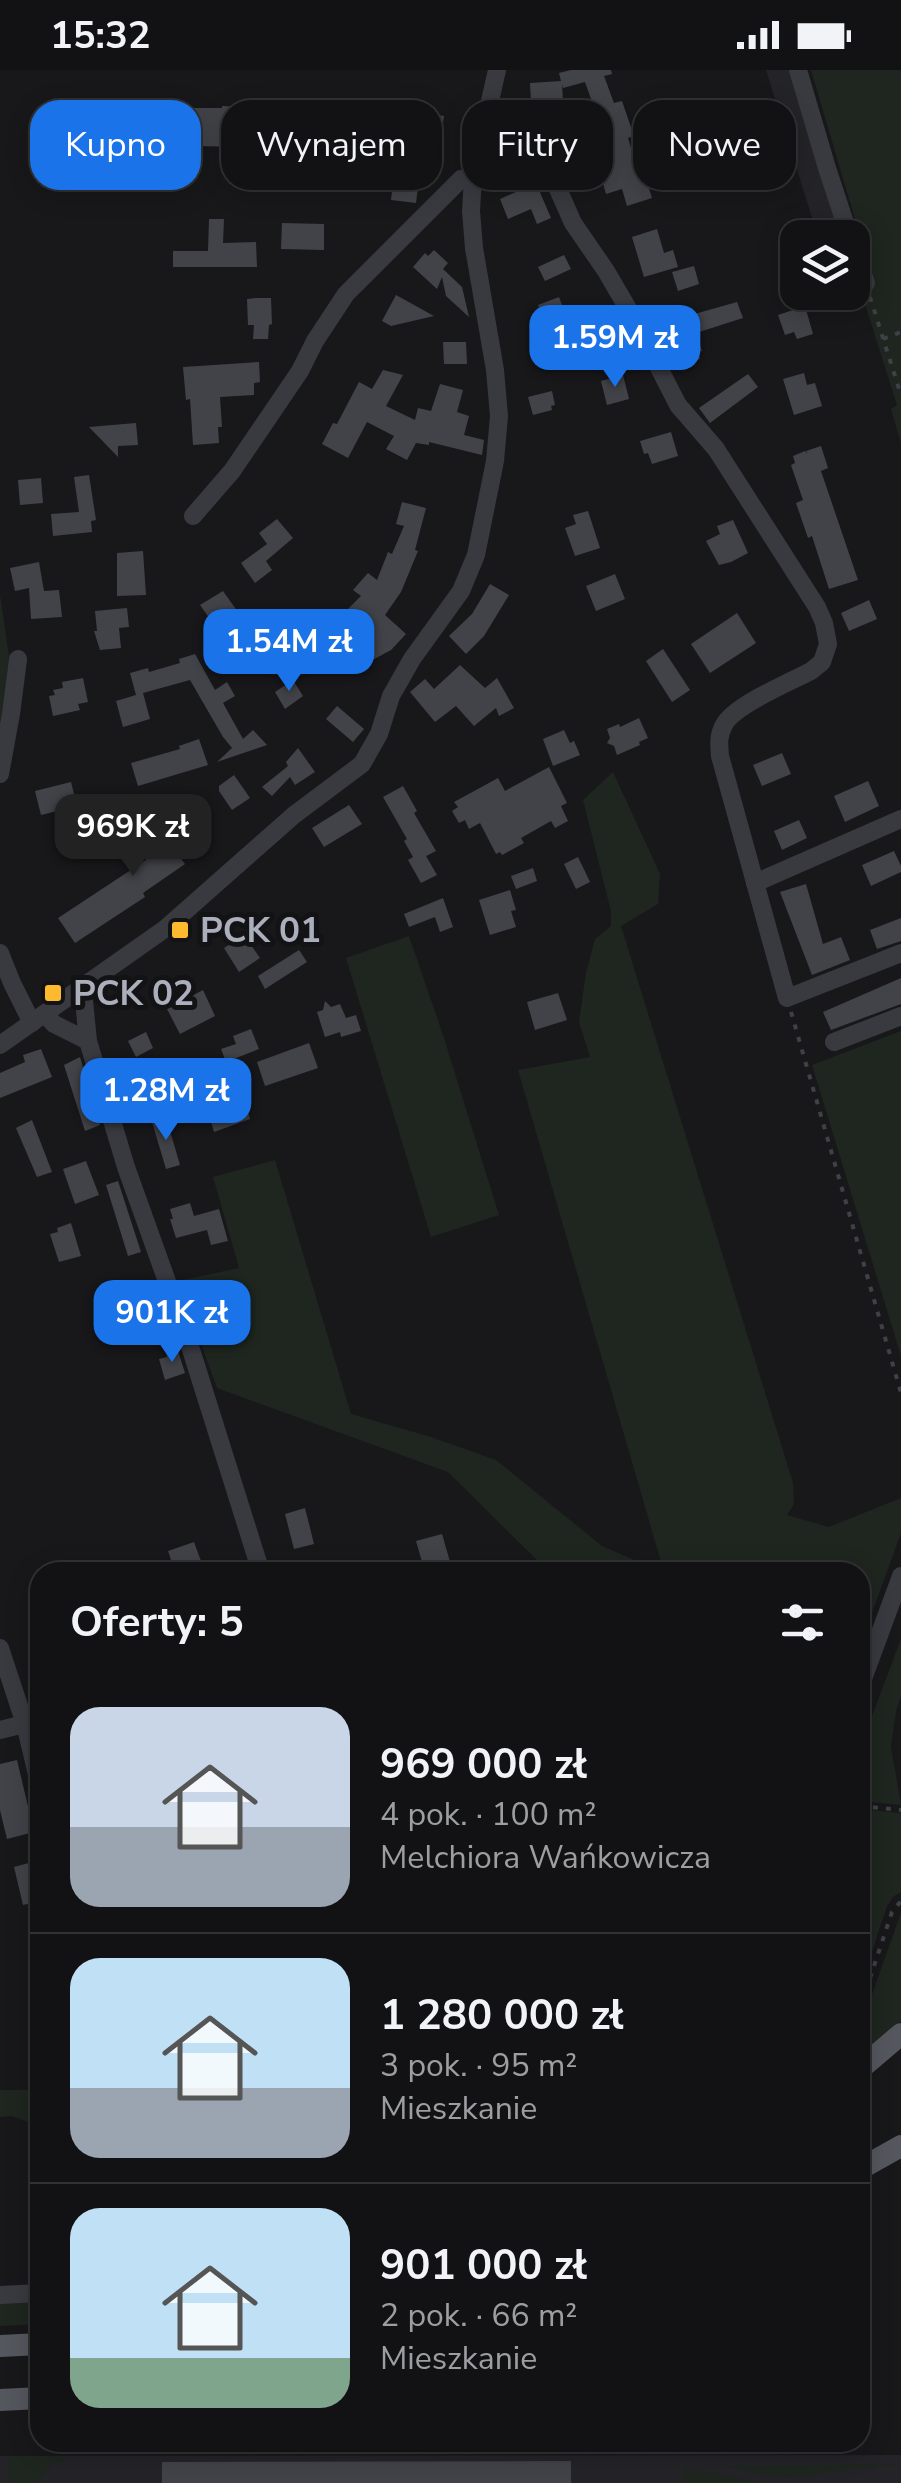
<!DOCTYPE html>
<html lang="pl">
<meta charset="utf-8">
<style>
:root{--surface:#121214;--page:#1f2022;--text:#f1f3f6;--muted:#9c9ea0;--line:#313234;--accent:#1a73e8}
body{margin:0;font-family:"Nunito Sans",sans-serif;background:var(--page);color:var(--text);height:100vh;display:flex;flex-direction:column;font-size:38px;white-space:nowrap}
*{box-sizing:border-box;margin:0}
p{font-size:32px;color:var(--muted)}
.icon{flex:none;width:55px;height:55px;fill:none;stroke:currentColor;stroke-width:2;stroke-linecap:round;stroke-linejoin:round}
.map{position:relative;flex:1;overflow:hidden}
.drawer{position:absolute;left:30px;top:1492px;width:840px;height:890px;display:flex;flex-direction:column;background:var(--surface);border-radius:30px;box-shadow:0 5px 25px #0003,0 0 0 2px var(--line)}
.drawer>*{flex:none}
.hud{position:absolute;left:30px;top:30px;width:842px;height:90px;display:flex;gap:20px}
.buttons{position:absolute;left:780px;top:150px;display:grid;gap:20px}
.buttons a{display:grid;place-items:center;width:90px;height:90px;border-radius:20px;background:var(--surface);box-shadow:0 5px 25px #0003,0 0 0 2px var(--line);font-size:50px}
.price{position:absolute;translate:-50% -85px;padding:0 22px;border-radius:20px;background:var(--accent);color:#fff;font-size:32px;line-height:65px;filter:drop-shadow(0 2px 5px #0008)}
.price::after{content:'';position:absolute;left:50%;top:60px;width:30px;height:22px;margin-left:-15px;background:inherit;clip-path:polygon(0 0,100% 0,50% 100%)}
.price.selected{background:#222;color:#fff}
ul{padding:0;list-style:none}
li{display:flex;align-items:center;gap:30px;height:250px;padding:0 40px}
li+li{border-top:2px solid var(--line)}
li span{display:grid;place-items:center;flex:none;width:280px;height:200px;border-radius:30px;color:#555}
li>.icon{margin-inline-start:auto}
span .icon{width:120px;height:120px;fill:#fffc;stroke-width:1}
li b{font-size:42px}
h2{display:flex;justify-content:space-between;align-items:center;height:120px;padding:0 40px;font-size:42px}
.pill{padding:0 35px;border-radius:30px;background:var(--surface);box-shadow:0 5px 25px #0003,0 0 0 2px var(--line);font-size:35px;line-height:90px}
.pill.selected{background:var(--accent);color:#fff}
.status{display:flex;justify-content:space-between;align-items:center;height:70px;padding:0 50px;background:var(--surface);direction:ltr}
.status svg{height:28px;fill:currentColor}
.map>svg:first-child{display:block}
.built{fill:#242428}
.green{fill:#1e261f}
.building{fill:#424348}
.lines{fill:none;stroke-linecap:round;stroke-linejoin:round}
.path{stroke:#3f4147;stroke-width:4;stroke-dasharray:5 8;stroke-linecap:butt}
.minor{stroke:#393a40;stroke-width:18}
.major{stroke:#55575f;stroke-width:22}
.poi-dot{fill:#fdba2e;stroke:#131316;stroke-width:4}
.labels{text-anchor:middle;stroke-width:10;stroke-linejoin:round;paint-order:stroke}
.poi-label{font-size:35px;font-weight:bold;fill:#aaafbb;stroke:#131316;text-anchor:start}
</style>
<div class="status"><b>15:32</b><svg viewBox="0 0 49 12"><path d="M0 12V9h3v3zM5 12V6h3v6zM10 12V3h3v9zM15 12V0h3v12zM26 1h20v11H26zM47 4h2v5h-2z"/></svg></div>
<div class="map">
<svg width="901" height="2413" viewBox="0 0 901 2413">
<rect width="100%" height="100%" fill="#18181b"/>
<g class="built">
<polygon points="766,0 790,0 840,167 818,167"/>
<polygon points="901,2385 901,2413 0,2413 0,2386"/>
</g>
<g class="green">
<polygon points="811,0 901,0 901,373 891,339 897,335 859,215 873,210"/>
<polygon points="0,525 9,586 0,672"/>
<polygon points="613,702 660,804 658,834 621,856 793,1413 794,1434 787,1445 829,1457 901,1428 901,1463 860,1576 860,1502 664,1502 518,1000 590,987 579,952 586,903 595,869 611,856 611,841 583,730"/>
<polygon points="409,866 443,965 499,1145 431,1167 346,888"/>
<polygon points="901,961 901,1286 812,995"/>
<polygon points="275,1090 351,1344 431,1367 496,1390 602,1476 662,1502 549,1502 448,1402 217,1318 178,1211 239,1198 213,1107"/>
<polygon points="901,1569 901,1626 896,1641 891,1677 901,1735 860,1731 860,1678"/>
<polygon points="860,1739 901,1743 901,1822 894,1826 887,1836 860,1917"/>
<polygon points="901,1843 901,1951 860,1984 860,1941 870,1930"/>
<polygon points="0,2020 40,2020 40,2056 11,2046 0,2047"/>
<polygon points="40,2231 40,2254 0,2256 0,2233"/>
<polygon points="9,2386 74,2387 54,2392 39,2413 8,2413"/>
<polygon points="901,2394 790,2407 762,2405 723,2396"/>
<polygon points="683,2398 765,2413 683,2413"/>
</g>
<g class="building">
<polygon points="571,0 611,0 612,4 604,6 614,33 622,31 634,66 628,68 641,111 646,109 652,128 627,136 622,119 606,124 597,92 612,88 585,12 563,18 562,14 564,47 560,47 560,50 532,51 530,13 561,11 559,3"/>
<polygon points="222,36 248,37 247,77 193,76 193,38 222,38"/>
<polygon points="276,36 329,36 329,41 340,41 340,38 379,36 444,46 440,73 408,68 410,55 374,50 374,57 329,60 330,110 304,110 303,64 276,64"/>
<polygon points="395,96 417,98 416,109 419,109 416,133 391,130"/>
<polygon points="536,113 551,148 537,154 531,139 508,149 500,129"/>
<polygon points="209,149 224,149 223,173 256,172 257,197 173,197 173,181 208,181"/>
<polygon points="282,153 324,154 324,180 281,179"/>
<polygon points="657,159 664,183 673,180 678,197 644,207 632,167"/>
<polygon points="434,180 448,193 443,199 462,217 469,247 446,226 442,207 437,219 413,197 425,183 428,186"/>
<polygon points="564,185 571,199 545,211 538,197"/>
<polygon points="694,196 699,214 678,221 672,202"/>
<polygon points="396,225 434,246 391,256 382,251"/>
<polygon points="559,227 568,251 576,290 542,298 535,268 549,264 538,235"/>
<polygon points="256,228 271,228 272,254 269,255 268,269 253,269 254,255 248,255 247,229"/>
<polygon points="737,232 743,248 696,263 702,281 698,282 700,289 675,297 661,251 683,244 684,247"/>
<polygon points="805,236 813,264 797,269 794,262 785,265 778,245"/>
<polygon points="443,272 466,272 467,294 444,294"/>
<polygon points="259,292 260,312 254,313 254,325 220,327 222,357 218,357 219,373 193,375 190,329 186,330 183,297"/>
<polygon points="383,300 403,305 386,336 415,350 418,338 431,341 440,314 463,320 457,342 469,346 464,365 484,370 482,385 429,372 429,375 416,373 407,390 386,379 394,366 367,352 348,388 322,374 333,353 337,354 359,312 372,319"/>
<polygon points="804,303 807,315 815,313 822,336 794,345 783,309"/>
<polygon points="748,304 758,317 710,353 699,338"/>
<polygon points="623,305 629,329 607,335 601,311"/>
<polygon points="552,321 555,335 551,336 552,340 533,345 528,327"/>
<polygon points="136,353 138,375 118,376 118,387 89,357"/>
<polygon points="671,362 678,386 652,394 648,383 644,384 640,371"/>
<polygon points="821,376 828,398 821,401 858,510 829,519 812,466 808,468 796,433 803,430 791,395 795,393 793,386 805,381 808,384 806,381"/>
<polygon points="89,405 96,450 91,451 92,462 53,466 51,444 79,442 74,407"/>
<polygon points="41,408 43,433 20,435 18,410"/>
<polygon points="402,432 426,438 415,480 418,481 401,522 385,545 406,564 391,580 369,592 332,555 361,526 353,520 368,503 377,510 388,482 392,484 404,456 396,454"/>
<polygon points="588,441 600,478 575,486 565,458 576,454 573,445"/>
<polygon points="277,449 293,468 266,491 272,500 255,513 241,493 267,474 259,463"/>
<polygon points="733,450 748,483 731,492 719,495 706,471 720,464 717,456"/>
<polygon points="143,481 146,525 117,526 117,483"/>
<polygon points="39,492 44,521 59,520 62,547 31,549 29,518 15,521 10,498"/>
<polygon points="615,504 625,529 596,541 586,516"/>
<polygon points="490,514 509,525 484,566 466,584 449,566 472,544"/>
<polygon points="223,521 240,545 253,540 268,575 272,578 267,581 268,584 244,599 219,558 217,559 200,535"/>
<polygon points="869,530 877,549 849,561 841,543"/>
<polygon points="127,538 129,557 119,558 121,578 100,580 94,561 97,561 95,541"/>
<polygon points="737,543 756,573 710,603 691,574"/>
<polygon points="663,579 690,620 672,632 646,591"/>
<polygon points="195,584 215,620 227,612 235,626 223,633 243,669 253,660 267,675 217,692 232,678 223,667 190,610 143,623 150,649 123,657 116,631 136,625 130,603 148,598 149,602 180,593 179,589"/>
<polygon points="460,595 485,618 497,608 514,638 499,646 496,638 474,656 456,636 435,652 410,622 425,609 434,619"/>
<polygon points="83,608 88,632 78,634 80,640 53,646 49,626 55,625 53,620 63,618 62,612"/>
<polygon points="293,610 303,626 285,639 275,622"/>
<polygon points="337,636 364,659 353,672 326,649"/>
<polygon points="639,648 648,668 639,672 640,675 617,685 614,676 607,673 610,668 607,659 619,654 620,657"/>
<polygon points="564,660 570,673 574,671 580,685 553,696 543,669"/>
<polygon points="199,669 208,695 138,716 131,693 180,679 179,676"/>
<polygon points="298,678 315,702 295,715 290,707 272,726 262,717 288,696 286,692"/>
<polygon points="782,683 791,704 762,716 753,695"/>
<polygon points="549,697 567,733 561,736 568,751 555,758 551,751 521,768 524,773 502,785 500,782 496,784 480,753 469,759 465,750 459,753 452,741 458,737 454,732 498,708 505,721"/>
<polygon points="234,705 250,728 232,740 219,721 219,716"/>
<polygon points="868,711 879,736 845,752 834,726"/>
<polygon points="71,712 77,736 41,745 35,721"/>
<polygon points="403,716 417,741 414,743 436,781 426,786 437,805 421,813 408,790 413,787 404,771 407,769 383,727"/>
<polygon points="349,735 362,754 324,777 312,758"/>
<polygon points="174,736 193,765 190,767 196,776 180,787 185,794 143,823 145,827 75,873 58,848 146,790 142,784 162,770 157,740"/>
<polygon points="799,750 807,768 782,780 774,761"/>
<polygon points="894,781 901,796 901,802 871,816 862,795"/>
<polygon points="578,787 590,812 576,819 564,794"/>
<polygon points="533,798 537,811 516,819 511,806"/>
<polygon points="806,814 823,874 841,867 850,890 812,905 780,822"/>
<polygon points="510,820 516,840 511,841 516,857 490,865 479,830"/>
<polygon points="443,828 453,857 440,862 435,847 409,857 404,844"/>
<polygon points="901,848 901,871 877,879 870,860"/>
<polygon points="244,865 260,888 239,902 224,878"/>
<polygon points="299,880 307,892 265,919 258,906"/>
<polygon points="901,908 901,934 831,960 823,942"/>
<polygon points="203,920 215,946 180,964 167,939"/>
<polygon points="558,923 567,950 535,960 527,932"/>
<polygon points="325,931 331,937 340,934 346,948 356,945 361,961 341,967 340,962 325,967 317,942 323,940"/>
<polygon points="251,959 259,979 226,992 221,979 236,974 233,966"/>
<polygon points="146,962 153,978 136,987 128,971"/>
<polygon points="309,973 318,998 265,1016 257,992"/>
<polygon points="41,979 52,1007 0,1028 0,1003 25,992 23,985"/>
<polygon points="80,987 100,1055 85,1061 64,995"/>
<polygon points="227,1027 231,1037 245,1032 250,1049 214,1062 206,1035"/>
<polygon points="166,1047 180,1095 166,1099 152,1052"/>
<polygon points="32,1050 52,1102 37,1107 16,1058"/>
<polygon points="86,1091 99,1125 75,1134 63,1099"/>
<polygon points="118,1111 141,1182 128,1186 106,1115"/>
<polygon points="190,1133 194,1146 219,1139 228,1171 211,1175 207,1160 176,1168 170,1149 173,1149 170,1139"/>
<polygon points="71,1153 81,1186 59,1192 50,1164 58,1162 57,1158"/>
<polygon points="122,1215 124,1222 138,1218 145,1240 131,1244 135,1256 119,1261 106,1220"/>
<polygon points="177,1278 185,1303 165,1310 159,1289 167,1287 166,1282"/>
<polygon points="305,1438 314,1474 294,1479 285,1444"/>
<polygon points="442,1464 453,1502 425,1502 416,1471"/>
<polygon points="194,1472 205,1502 175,1502 168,1481"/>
<polygon points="17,1690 34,1762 7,1769 0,1740 0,1694"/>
<polygon points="40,1790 40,1831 23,1835 14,1797"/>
<polygon points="571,2391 571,2413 162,2413 162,2392"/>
</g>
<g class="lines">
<g class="path">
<polyline points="870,227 901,325"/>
<polyline points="883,269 901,262"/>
<polyline points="791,942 901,1323"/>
<polyline points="860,1736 901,1740"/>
<polyline points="860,1932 864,1926 892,1842 901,1831"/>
</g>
<g class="minor">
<polyline points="798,0 827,98 850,168"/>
<path d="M480 74C501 73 527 67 542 83L573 153 606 201 634 249 678 335 716 379 817 537 824 553 828 574 822 592 811 601C790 612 733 636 724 655 718 665 719 675 720 686L787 928 901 883"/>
<polyline points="852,174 866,213"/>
<polyline points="193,446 232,401 300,301 315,271 346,224 461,109 473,107"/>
<polyline points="0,704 11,644 18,589"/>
<polyline points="755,813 901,749"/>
<polyline points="0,883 12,913 32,953"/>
<polyline points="79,921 84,931 88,971 126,1097 188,1270 261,1502"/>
<polyline points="46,945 54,954 88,971"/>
<polyline points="834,972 901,946"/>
<polyline points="0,975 166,858 294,745 362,694 379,664 391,626 412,589 461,521 476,485 495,391 499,346 495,300 474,178 471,141 473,107 497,0"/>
<polyline points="0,1578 25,1654 40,1717"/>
<polyline points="860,1617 901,1506"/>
<polyline points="0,1660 40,1650"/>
<polyline points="0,2225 40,2223"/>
</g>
<g class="major">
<polyline points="860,1999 901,1964"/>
<polyline points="860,2099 901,2076"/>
<polyline points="0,2276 40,2274"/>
<polyline points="0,2330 40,2328"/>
</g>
</g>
<g class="poi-dot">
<rect x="170" y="850" width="20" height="20" rx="5"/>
<rect x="43" y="913" width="20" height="20" rx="5"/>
</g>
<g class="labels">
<g class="poi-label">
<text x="200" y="872">PCK 01</text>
<text x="73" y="935">PCK 02</text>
</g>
</g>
</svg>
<div class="buttons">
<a><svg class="icon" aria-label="layers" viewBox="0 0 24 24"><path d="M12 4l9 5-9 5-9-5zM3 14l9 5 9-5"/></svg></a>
</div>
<b class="price" style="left:615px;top:320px">1.59M zł</b>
<b class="price" style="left:289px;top:624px">1.54M zł</b>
<b class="price selected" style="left:133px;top:809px">969K zł</b>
<b class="price" style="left:166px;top:1073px">1.28M zł</b>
<b class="price" style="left:172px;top:1295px">901K zł</b>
<div class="hud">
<a class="pill selected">Kupno</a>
<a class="pill">Wynajem</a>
<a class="pill">Filtry</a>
<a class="pill">Nowe</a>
</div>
<section class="drawer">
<h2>Oferty: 5<svg class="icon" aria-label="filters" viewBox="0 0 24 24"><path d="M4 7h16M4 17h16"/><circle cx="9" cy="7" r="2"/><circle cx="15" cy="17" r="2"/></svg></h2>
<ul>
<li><span style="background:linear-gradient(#c9d6e8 60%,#9aa5b1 0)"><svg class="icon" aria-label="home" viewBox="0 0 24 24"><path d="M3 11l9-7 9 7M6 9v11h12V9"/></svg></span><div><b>969 000 zł</b><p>4 pok. · 100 m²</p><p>Melchiora Wańkowicza</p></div></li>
<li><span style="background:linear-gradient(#bfe0f5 65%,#9aa5b1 0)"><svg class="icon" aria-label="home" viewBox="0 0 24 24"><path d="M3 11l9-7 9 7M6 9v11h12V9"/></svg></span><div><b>1 280 000 zł</b><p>3 pok. · 95 m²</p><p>Mieszkanie</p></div></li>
<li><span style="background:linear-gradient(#bfe0f5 75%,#7fa58c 0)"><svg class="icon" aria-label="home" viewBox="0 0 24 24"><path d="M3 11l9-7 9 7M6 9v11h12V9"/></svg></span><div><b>901 000 zł</b><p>2 pok. · 66 m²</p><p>Mieszkanie</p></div></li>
</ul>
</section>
</div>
